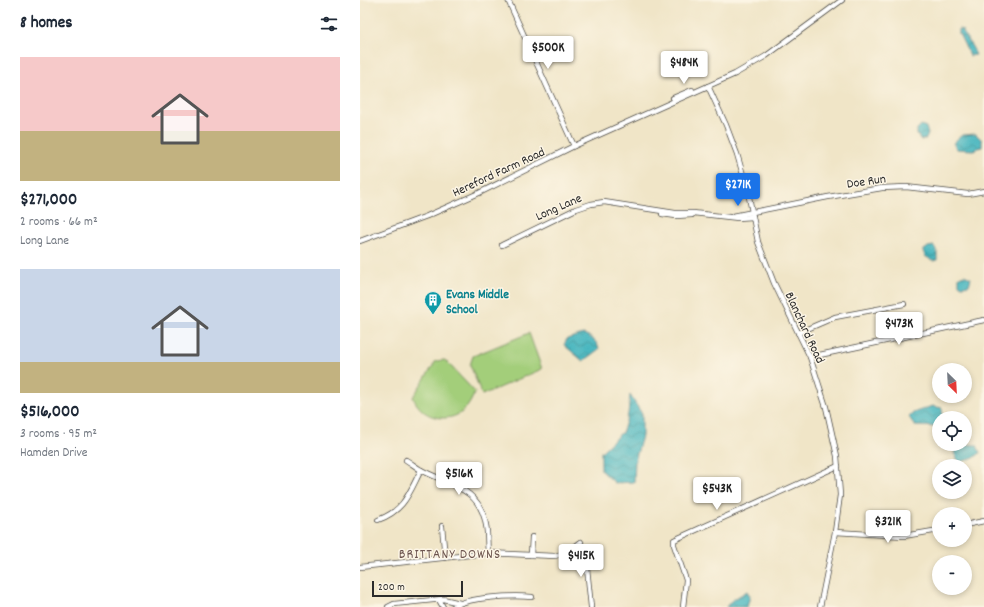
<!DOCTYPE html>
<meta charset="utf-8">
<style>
:root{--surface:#fff;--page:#f2f2f3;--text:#1f2937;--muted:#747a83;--accent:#1a73e8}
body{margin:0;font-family:Dekko,sans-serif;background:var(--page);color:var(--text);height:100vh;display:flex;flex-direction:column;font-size:15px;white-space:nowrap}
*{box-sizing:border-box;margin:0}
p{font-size:13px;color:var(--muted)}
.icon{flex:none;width:22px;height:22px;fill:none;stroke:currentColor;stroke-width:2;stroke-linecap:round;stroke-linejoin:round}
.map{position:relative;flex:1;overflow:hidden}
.panel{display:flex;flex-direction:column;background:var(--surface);width:360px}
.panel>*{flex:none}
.needle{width:26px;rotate:156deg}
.tools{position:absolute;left:572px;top:363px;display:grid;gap:8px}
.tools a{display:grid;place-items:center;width:40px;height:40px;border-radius:50%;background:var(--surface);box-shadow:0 2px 6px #0003;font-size:20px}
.scale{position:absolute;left:12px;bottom:10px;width:91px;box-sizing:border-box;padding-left:4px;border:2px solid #2b2b2b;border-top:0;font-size:11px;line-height:14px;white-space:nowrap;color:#2b2b2b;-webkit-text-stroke:3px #fcf5e5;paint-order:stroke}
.price{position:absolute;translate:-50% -34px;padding:0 9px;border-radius:4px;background:#fff;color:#222;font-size:13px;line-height:26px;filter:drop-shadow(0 1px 2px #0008)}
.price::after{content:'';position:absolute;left:50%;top:24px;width:12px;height:9px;margin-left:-6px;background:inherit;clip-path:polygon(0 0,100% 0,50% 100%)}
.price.on{background:var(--accent);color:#fff}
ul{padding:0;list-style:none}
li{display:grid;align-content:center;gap:8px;height:212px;padding:0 20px}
li span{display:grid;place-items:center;height:124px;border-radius:0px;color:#555}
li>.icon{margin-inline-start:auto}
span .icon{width:72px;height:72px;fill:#fffc;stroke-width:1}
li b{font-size:17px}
h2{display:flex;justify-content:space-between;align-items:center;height:48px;padding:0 20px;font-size:17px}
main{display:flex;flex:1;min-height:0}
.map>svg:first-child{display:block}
.pitch{fill:#a3ce7a;stroke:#677c52}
.water{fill:url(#water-waves);stroke:#397075}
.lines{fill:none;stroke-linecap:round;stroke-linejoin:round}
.minor-casing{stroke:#494742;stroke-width:6}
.minor{stroke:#fff;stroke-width:4.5}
.labels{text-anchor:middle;stroke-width:3;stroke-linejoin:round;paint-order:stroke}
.street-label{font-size:13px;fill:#2b2b2b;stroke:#fcf5e5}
.culture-label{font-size:13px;font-weight:bold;fill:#0d838f;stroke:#fcf5e5;text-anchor:start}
.neighbourhood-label{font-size:14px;letter-spacing:1px;fill:#6d554f;stroke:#fcf5e5}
</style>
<main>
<section class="panel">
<h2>8 homes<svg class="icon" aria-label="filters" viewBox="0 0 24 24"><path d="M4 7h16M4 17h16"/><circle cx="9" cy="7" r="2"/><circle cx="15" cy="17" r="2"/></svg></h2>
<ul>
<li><span style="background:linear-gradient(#f6c9c9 60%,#c2b280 0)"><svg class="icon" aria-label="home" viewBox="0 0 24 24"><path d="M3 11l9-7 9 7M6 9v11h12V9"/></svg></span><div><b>$271,000</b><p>2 rooms · 66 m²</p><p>Long Lane</p></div></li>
<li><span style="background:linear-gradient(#c9d6e8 75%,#c2b280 0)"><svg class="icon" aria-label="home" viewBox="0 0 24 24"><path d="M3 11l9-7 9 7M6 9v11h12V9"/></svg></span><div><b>$516,000</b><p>3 rooms · 95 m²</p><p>Hamden Drive</p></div></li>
</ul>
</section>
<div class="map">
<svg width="624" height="607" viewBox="0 0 624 607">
<defs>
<pattern id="water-waves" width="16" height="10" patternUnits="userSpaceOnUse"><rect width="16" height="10" fill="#47b6bf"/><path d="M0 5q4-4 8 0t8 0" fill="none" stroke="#3b949b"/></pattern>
</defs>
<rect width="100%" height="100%" fill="#fcf5e5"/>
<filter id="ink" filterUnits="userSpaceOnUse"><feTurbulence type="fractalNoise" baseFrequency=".025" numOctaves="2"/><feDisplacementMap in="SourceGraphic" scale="8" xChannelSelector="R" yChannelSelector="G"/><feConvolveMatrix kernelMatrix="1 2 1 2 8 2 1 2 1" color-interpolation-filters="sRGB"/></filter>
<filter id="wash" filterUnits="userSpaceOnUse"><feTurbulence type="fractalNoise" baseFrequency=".012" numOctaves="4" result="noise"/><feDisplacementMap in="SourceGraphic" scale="16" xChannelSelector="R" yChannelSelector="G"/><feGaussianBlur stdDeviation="0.9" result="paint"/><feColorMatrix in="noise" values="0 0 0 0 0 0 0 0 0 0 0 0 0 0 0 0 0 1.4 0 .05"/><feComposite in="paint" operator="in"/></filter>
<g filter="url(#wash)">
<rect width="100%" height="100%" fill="#f0e5c7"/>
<g class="pitch">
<polygon points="169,333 182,369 122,395 110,365 113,356"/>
<path d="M85 360 115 392C112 399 109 406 103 411 92 421 72 420 62 410 58 407 55 402 53 397L76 361Z"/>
</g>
<g class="water">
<path d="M599 29 602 30C606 39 613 46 616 55L610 56 599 34Z"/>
<polygon points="561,125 566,127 568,134 566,139 561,140 557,135 557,129"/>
<polygon points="616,134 622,140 622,147 613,150 597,149 593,143 602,135"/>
<polygon points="574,246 577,252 577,260 573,261 565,256 563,251 568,247"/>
<polygon points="604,275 611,278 609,285 602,286 599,284 599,277"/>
<path d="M223 334C230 336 237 341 239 349L223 361 204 345 207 339Z"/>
<polygon points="270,395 282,414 282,436 275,461 274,482 255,483 241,470 241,452 263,431 268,414"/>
<polygon points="572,406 582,408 583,418 579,418 579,427 555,426 549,417 553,413"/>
<polygon points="597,444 617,445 620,453 614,458 599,462 594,453"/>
<polygon points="387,591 390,596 387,607 366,607 371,601"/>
</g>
</g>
<g filter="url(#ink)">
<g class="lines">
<g class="minor-casing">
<g id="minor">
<polyline points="148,0 214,146"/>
<polyline points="348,86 366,125 377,154 388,192 398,242 414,283 450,357 466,407 477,456 480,495 475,532 460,607"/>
<polyline points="313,98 332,90"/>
<polyline points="302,214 316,216 332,215"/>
<polyline points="373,216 468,197 522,188 546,187 608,194 624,191"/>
<polyline points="0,241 67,216 119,193 214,146 375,74 406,56 482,0"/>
<polyline points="142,245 216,209 231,204 244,202 315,213 333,213 378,218 393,217"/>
<polyline points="438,333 475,317 544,304"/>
<polyline points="450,357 624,320"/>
<path d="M46 460C51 463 56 467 61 470 90 485 120 488 126 525 128 534 127 544 128 553"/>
<path d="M18 520C45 510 49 493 61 470"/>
<polyline points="605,525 624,521"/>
<polyline points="82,526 85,558"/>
<polyline points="475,532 544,536 579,530"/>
<polyline points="214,548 227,568 231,607"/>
<polyline points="171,555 172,537"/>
<polyline points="0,567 128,553 195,556 208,552 221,542"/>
<polyline points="79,600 83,607"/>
<polyline points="28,607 34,604 83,599 100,603"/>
<path d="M93 607C107 597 154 595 172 597"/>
<polyline points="323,607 326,580 314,545 314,540 478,466"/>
</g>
</g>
<use href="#minor" class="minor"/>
</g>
</g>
<defs>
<g id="building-pin" transform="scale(0.9)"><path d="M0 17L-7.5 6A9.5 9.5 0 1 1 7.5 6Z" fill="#0f9aa8" stroke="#fcf5e5"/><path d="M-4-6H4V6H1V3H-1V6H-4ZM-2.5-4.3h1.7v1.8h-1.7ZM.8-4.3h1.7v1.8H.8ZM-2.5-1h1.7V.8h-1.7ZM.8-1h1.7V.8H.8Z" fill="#fff"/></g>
</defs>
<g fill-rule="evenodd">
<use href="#building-pin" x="73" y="300"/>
</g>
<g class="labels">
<g class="street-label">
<text transform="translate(138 171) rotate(-25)" y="5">Hereford Farm Road</text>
<text transform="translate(506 180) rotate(-8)" y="5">Doe Run</text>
<text transform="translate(198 206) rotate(-24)" y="5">Long Lane</text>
<text transform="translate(446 327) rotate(65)" y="5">Blanchard Road</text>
</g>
<g class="culture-label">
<text x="86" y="298">Evans Middle<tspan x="86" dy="15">School</tspan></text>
</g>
<g class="neighbourhood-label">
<text x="90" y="558">BRITTANY DOWNS</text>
</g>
</g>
</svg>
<div class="tools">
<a><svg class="needle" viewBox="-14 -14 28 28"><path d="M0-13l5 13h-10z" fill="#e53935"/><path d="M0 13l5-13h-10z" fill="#747a83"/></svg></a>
<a><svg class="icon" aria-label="locate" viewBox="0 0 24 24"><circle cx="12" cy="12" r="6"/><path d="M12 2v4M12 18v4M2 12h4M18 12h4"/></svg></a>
<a><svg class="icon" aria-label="layers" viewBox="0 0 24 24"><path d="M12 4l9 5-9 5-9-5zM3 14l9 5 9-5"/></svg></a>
<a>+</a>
<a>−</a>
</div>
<div class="scale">200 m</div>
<b class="price" style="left:188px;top:70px">$500K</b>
<b class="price" style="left:324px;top:85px">$484K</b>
<b class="price on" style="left:378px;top:207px">$271K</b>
<b class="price" style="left:539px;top:346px">$473K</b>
<b class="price" style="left:99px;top:496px">$516K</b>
<b class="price" style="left:357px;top:511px">$543K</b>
<b class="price" style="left:528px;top:544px">$321K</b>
<b class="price" style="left:221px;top:578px">$415K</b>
</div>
</main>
